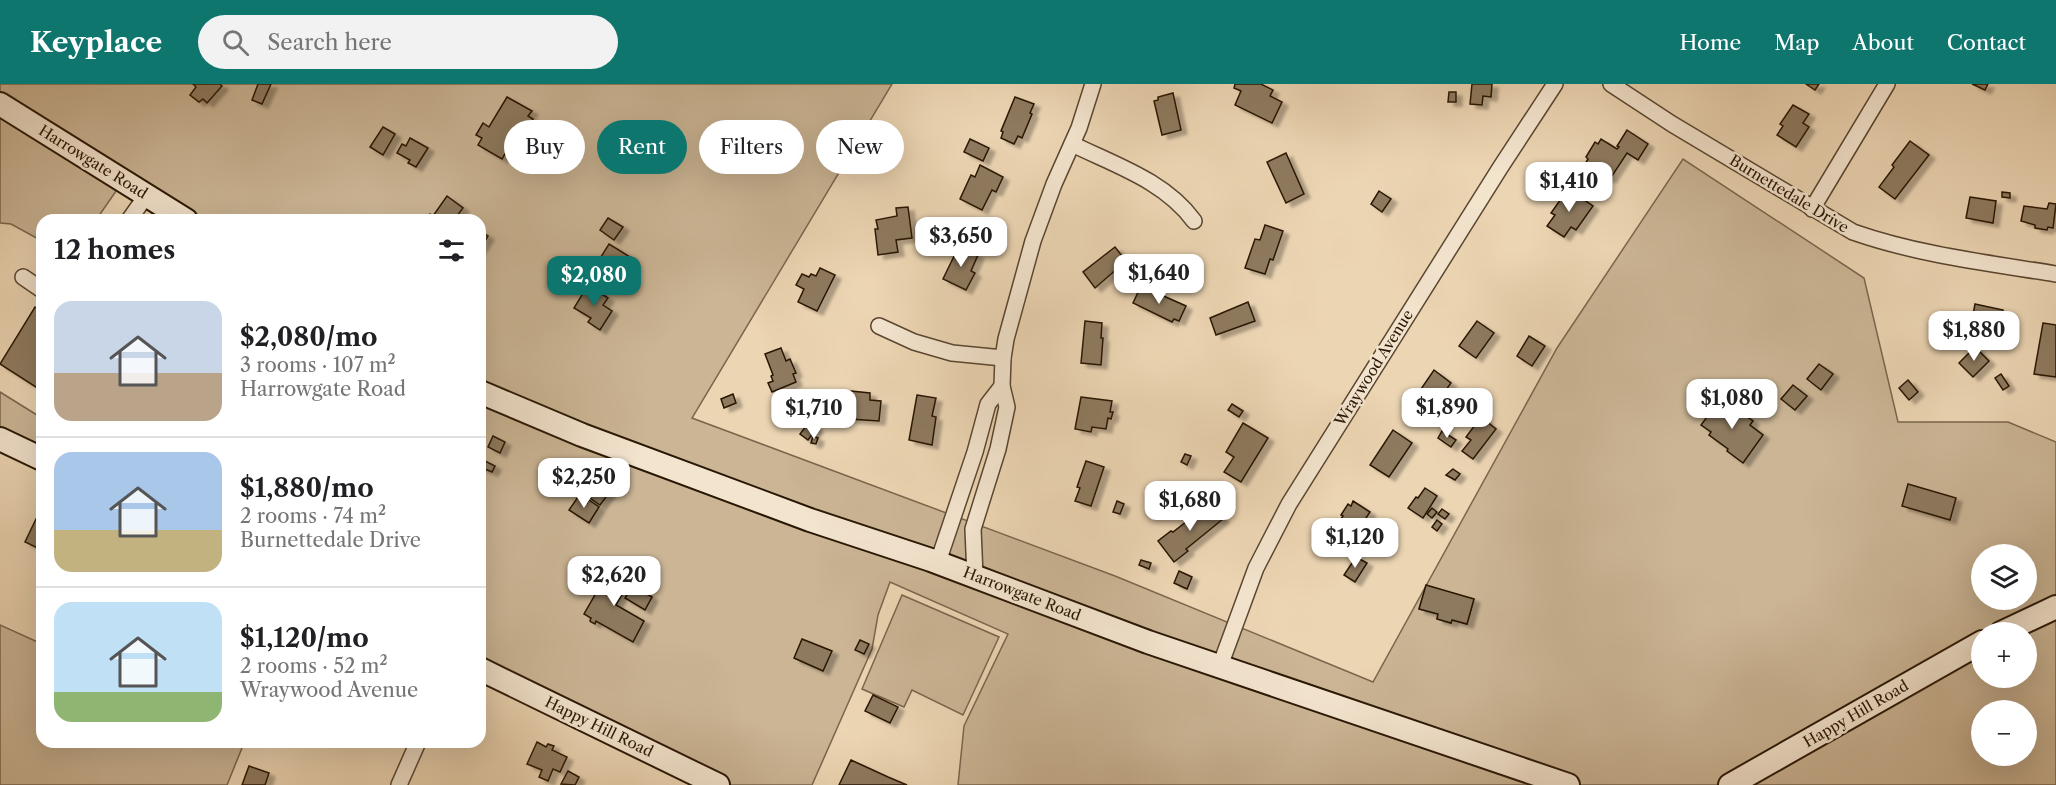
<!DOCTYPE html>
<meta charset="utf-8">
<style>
:root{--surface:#fff;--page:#f2f2f2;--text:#202124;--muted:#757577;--line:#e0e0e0;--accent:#0f766e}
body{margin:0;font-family:"Libre Caslon Text",serif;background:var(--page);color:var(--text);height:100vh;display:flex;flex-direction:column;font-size:22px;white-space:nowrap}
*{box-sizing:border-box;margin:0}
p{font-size:20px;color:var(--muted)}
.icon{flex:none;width:33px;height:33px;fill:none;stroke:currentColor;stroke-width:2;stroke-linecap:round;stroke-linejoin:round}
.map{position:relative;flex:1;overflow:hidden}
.drawer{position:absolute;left:36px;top:130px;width:450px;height:534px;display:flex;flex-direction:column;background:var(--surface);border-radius:18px;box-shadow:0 6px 24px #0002}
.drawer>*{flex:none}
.hud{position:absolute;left:504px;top:36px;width:570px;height:54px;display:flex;gap:12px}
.fabs{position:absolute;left:1971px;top:460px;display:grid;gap:12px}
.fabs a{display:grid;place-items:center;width:66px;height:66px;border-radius:50%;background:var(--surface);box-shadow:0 6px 24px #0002;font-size:30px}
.price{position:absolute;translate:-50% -51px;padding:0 14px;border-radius:12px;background:#fff;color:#222;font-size:20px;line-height:39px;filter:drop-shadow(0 2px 3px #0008)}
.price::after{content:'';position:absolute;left:50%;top:36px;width:18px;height:14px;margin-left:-9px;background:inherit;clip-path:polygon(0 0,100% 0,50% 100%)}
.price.on{background:var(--accent);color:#fff}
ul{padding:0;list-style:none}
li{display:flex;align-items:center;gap:18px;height:150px;padding:0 18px}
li+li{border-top:2px solid var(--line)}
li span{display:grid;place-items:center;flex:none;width:168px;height:120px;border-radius:18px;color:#555}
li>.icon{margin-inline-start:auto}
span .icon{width:72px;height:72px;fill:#fffc;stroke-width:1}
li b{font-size:26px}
h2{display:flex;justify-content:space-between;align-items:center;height:72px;padding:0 18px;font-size:26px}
.chip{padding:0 21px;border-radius:27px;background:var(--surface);box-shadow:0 6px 24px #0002;font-size:21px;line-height:54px}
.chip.on{background:var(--accent);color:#fff}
header{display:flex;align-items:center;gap:36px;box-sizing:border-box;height:84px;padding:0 30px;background:var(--accent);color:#fff}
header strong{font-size:28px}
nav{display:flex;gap:33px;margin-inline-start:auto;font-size:21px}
.search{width:420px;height:54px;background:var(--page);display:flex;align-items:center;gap:15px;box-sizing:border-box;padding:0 21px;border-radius:33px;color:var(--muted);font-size:22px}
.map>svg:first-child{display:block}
.green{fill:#cbb595;stroke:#7a664d;stroke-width:1.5;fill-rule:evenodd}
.building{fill:#8e7a5f;stroke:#291705;stroke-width:1.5;filter:url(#shadow)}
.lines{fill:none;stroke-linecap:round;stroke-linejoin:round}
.street-casing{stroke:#5a4630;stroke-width:18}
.secondary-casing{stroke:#291705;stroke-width:26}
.street{stroke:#f3e4ce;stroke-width:15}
.secondary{stroke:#f3e4ce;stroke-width:22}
.labels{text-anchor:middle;stroke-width:5;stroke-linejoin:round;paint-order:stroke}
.street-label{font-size:15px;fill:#291705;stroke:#f3e4ce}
</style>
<header>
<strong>Keyplace</strong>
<div class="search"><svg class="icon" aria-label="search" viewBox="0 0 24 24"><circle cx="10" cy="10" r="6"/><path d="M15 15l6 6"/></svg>Search here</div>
<nav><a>Home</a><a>Map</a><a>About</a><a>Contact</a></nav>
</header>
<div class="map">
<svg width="2056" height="701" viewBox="0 0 2056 701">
<defs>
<filter id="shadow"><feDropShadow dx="6" dy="4" stdDeviation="1.5" flood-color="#0004"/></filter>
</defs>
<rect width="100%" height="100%" fill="#ecd5b3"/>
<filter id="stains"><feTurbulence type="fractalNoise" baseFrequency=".00333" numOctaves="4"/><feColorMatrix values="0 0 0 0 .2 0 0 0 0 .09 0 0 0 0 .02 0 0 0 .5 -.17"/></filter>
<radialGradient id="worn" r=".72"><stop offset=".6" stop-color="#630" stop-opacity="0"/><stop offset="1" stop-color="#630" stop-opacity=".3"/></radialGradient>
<g class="green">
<path d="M0 0H892L692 334 1115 492 1373 598 1557 264 1683 75 1864 194 1898 338H2008L2056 358V701H958L964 642 1008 550 890 498 878 531 872 565 812 701H718L480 586V136H147L159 120 123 97 96 136H42V157L11 140 0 139ZM1982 471H2026V516H1982ZM1426 502 1474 515 1467 540 1452 536 1451 539 1437 535 1438 530 1419 525ZM1982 549H2026V594H1982ZM1982 627H2026V672H1982Z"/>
<polygon points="0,308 37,331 42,328 42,375 0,356"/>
<polygon points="902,511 999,553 963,631 912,606 904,623 862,605"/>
<polygon points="0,541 42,560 42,658 244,659 227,701 0,701"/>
</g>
<g class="building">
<polygon points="193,0 220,0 222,2 207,19 203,15 199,18 190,11 196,3"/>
<polygon points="258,0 271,0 262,20 252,16"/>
<polygon points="1235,0 1261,0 1273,6 1270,12 1282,18 1272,39 1235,21 1241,7 1234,4"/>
<polygon points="1472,0 1492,0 1491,13 1483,12 1482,21 1470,20"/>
<polygon points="1806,0 1819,0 1815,6"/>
<polygon points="1972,0 1988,0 1985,6"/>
<polygon points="1449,8 1456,8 1456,18 1448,18"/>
<polygon points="1173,9 1181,46 1162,51 1154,17 1158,16 1158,13"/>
<polygon points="507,13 532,27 528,32 533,35 527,45 524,43 516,55 519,57 514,66 509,63 502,75 478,61 482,54 476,51 483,39 489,43"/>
<polygon points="1015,13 1034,20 1030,29 1032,30 1022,54 1018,52 1014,60 1001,54 1003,48 1001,47"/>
<polygon points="1793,21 1809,30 1803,39 1809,43 1796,63 1777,51 1783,42 1780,40"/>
<polygon points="383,43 395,50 383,71 370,63"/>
<polygon points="1627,46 1648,60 1638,76 1627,69 1610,95 1585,80 1588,75 1586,73 1595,58 1598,60 1601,55 1617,65 1619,63 1617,62"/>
<polygon points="410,54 428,64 416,83 408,79 410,76 397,69 402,60 406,62"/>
<polygon points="970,55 989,64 983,77 964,68"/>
<polygon points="1910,57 1929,71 1895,115 1879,103 1894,83 1892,81"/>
<polygon points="1286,69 1304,110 1286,119 1267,78"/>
<polygon points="980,81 1003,93 996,108 992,106 982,126 960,115 971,91 975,93"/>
<polygon points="1568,105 1593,122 1576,146 1571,143 1564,153 1547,142 1555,131 1551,129"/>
<polygon points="1379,107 1391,115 1382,128 1371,120"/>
<polygon points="2002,108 2010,109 2010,114 2002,113"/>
<polygon points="447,112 463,124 454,136 426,136 430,130 433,132"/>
<polygon points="1970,113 1996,117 1993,139 1966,134"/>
<polygon points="2049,119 2056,120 2053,144 2048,143 2047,146 2035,144 2035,141 2021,137 2024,122 2047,125"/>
<polygon points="908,123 912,154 896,156 898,168 878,171 875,145 878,145 876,136 897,132 896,124"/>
<polygon points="608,134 623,143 614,156 600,146"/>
<polygon points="1265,141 1283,147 1273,176 1270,175 1265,190 1245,184 1255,155 1260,156"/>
<polygon points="480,147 488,152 480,165"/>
<polygon points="609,160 630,173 620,189 599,176"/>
<polygon points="959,162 978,171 971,187 975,189 966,206 943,195"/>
<polygon points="1115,163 1126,177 1095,204 1083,188"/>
<polygon points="820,184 835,191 817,227 798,218 804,205 796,201 802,190 809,193 811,190 816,192"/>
<polygon points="588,201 608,214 603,221 612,227 600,246 588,238 591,234 574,224"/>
<polygon points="1141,202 1186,222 1179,237 1174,235 1172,238 1133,219"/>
<polygon points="1248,218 1255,237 1216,251 1210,234"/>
<polygon points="1975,220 2003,226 1998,247 1971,242"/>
<polygon points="35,223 42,228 42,307 0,280"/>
<polygon points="1085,237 1102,239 1101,254 1103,254 1101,281 1081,279"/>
<polygon points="1477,237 1494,249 1476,274 1459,262"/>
<polygon points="2043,239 2056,241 2056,293 2034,290"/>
<polygon points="1529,252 1545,262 1532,282 1517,272"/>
<polygon points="1975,263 1989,277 1973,293 1959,279"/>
<polygon points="781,264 786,277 790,275 796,289 793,290 796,298 772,308 768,299 773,297 771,292 773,291 765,270"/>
<polygon points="1819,280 1833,290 1821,306 1807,295"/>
<polygon points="1434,286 1451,299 1434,323 1437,325 1430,335 1410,321"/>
<polygon points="2001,290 2009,302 2003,306 1995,294"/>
<polygon points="1908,296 1918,308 1909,316 1899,304"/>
<polygon points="1793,301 1807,312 1795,326 1781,315"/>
<polygon points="851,307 870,309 870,316 881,317 879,337 849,335"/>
<polygon points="733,310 736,319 724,324 721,315"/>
<polygon points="917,311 936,314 932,332 936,333 932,361 909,356"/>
<polygon points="1081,313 1112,317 1110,328 1113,328 1111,335 1108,334 1106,345 1092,343 1091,348 1075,345"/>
<polygon points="1721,314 1753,337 1750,341 1763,351 1743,379 1727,367 1728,365 1709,351 1711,348 1701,341"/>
<polygon points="1232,320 1243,327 1239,333 1228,326"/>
<polygon points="1481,333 1496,345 1473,375 1462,367 1471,356 1466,353"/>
<polygon points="809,338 817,344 808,356 800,350"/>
<polygon points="1243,339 1268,354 1241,398 1224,388 1234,373 1226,368"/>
<polygon points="1393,346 1412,359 1389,393 1370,381"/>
<polygon points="1442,347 1456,356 1451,363 1438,354"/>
<polygon points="493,352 505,358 500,369 488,363"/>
<polygon points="813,352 818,354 816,360 811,359"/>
<polygon points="1185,370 1191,372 1187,381 1181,378"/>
<polygon points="483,376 495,382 492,388 480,383"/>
<polygon points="1086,377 1104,383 1091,422 1075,417 1080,404 1077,403"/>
<polygon points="1453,385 1460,390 1455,396 1446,391"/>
<polygon points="596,400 609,409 600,421 587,412"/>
<polygon points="1908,400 1956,414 1950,436 1902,422"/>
<polygon points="1425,404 1437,412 1423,434 1408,424 1416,413 1418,414"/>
<polygon points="578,413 587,419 589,416 599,423 589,439 569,426"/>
<polygon points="1117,417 1124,420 1120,430 1113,428"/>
<polygon points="1353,417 1370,428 1352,455 1337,446 1342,438 1340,436 1343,432 1341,431 1348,420 1351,422"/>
<polygon points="1210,419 1223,435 1186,465 1188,467 1174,478 1158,457 1171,447 1173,448"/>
<polygon points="1432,424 1437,428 1432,434 1427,430"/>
<polygon points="1442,425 1449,430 1445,435 1438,430"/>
<polygon points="36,435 42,438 42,466 25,458"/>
<polygon points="1437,436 1442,440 1437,447 1432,443"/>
<polygon points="1356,473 1367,479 1355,498 1344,491"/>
<polygon points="1141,476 1151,479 1149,485 1139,481"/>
<polygon points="611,483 631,495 616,521 644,537 633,558 596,537 595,540 591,538 590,537 591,534 584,530"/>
<polygon points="1179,487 1192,493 1187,505 1174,499"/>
<polygon points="1426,501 1474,515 1467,540 1452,536 1451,539 1437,535 1438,530 1419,525"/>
<polygon points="633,502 652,513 645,526 625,514"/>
<polygon points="802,555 832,567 823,587 794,574"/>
<polygon points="860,556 869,560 864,570 855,566"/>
<polygon points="873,611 898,623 890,639 865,627"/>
<polygon points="537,658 546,663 548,660 554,662 552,666 567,673 560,688 553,685 548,697 539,693 542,686 527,680"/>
<polygon points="851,676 888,693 907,701 839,701"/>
<polygon points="249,682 269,689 265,701 242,701"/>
<polygon points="568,687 579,693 575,701 561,700"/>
</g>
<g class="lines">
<g class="street-casing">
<g id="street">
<path d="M1611 0 1672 40 1853 148C1919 171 1988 179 2056 190"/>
<path d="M1072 60C1115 81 1165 97 1194 137"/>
<polyline points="1812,125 1887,0"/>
<polyline points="129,136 146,112"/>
<polyline points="23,193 42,206"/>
<polyline points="879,242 914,258 952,269 1003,274"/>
<polyline points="938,478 975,368 988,320 1002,302"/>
<polyline points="975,492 973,445 998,365 1007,323 1002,302 1003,274 1006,255 1033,157 1054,100 1079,44 1093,0"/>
<polyline points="1220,582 1256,484 1289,420 1500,84 1555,0"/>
<polyline points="399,701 418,658"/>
</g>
</g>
<g class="secondary-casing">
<g id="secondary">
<polyline points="0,20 186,136"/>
<polyline points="480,308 582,351 810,436 931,476 1148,558 1568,701"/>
<polyline points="0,355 42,375"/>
<polyline points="2001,549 2056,523"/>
<polyline points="480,585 718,701"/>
<polyline points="1730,701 1982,558"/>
</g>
</g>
<use href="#street" class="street"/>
<use href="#secondary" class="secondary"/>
</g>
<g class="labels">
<g class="street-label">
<text transform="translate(93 78) rotate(32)" y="5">Harrowgate Road</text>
<text transform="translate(1789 110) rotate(31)" y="5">Burnettedale Drive</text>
<text transform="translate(1374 284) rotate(-58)" y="5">Wraywood Avenue</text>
<text transform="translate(1022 510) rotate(21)" y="5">Harrowgate Road</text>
<text transform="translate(1856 630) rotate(-30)" y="5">Happy Hill Road</text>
<text transform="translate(599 643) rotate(26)" y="5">Happy Hill Road</text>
</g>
</g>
<rect width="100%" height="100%" filter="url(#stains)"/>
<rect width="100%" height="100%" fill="url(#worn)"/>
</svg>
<div class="fabs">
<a><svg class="icon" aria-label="layers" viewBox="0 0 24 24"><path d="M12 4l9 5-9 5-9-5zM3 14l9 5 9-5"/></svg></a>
<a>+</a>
<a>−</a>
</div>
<b class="price" style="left:1569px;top:129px">$1,410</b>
<b class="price" style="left:961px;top:184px">$3,650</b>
<b class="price" style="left:1159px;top:221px">$1,640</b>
<b class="price on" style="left:594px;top:223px">$2,080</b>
<b class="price" style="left:1974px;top:278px">$1,880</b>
<b class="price" style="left:1732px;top:346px">$1,080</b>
<b class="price" style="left:1447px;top:355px">$1,890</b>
<b class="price" style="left:814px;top:356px">$1,710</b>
<b class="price" style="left:584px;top:425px">$2,250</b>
<b class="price" style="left:1190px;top:448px">$1,680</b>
<b class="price" style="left:1355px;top:485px">$1,120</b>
<b class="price" style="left:614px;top:523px">$2,620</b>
<div class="hud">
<a class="chip">Buy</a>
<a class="chip on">Rent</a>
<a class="chip">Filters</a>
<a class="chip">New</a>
</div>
<section class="drawer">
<h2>12 homes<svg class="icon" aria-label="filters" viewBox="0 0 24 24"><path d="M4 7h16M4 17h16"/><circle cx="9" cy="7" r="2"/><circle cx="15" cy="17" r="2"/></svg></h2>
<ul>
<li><span style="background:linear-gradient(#c9d6e8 60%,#b9a48a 0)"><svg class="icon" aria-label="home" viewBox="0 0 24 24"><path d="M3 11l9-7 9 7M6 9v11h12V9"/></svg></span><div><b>$2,080/mo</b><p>3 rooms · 107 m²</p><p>Harrowgate Road</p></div></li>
<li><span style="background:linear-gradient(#a9c7e8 65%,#c2b280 0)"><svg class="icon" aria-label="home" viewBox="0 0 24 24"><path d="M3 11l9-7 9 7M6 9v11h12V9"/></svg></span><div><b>$1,880/mo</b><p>2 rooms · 74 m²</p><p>Burnettedale Drive</p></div></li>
<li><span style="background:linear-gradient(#bfe0f5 75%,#8fb573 0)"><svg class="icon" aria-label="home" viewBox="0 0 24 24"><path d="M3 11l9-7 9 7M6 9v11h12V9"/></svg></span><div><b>$1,120/mo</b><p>2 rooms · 52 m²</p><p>Wraywood Avenue</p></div></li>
</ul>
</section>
</div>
